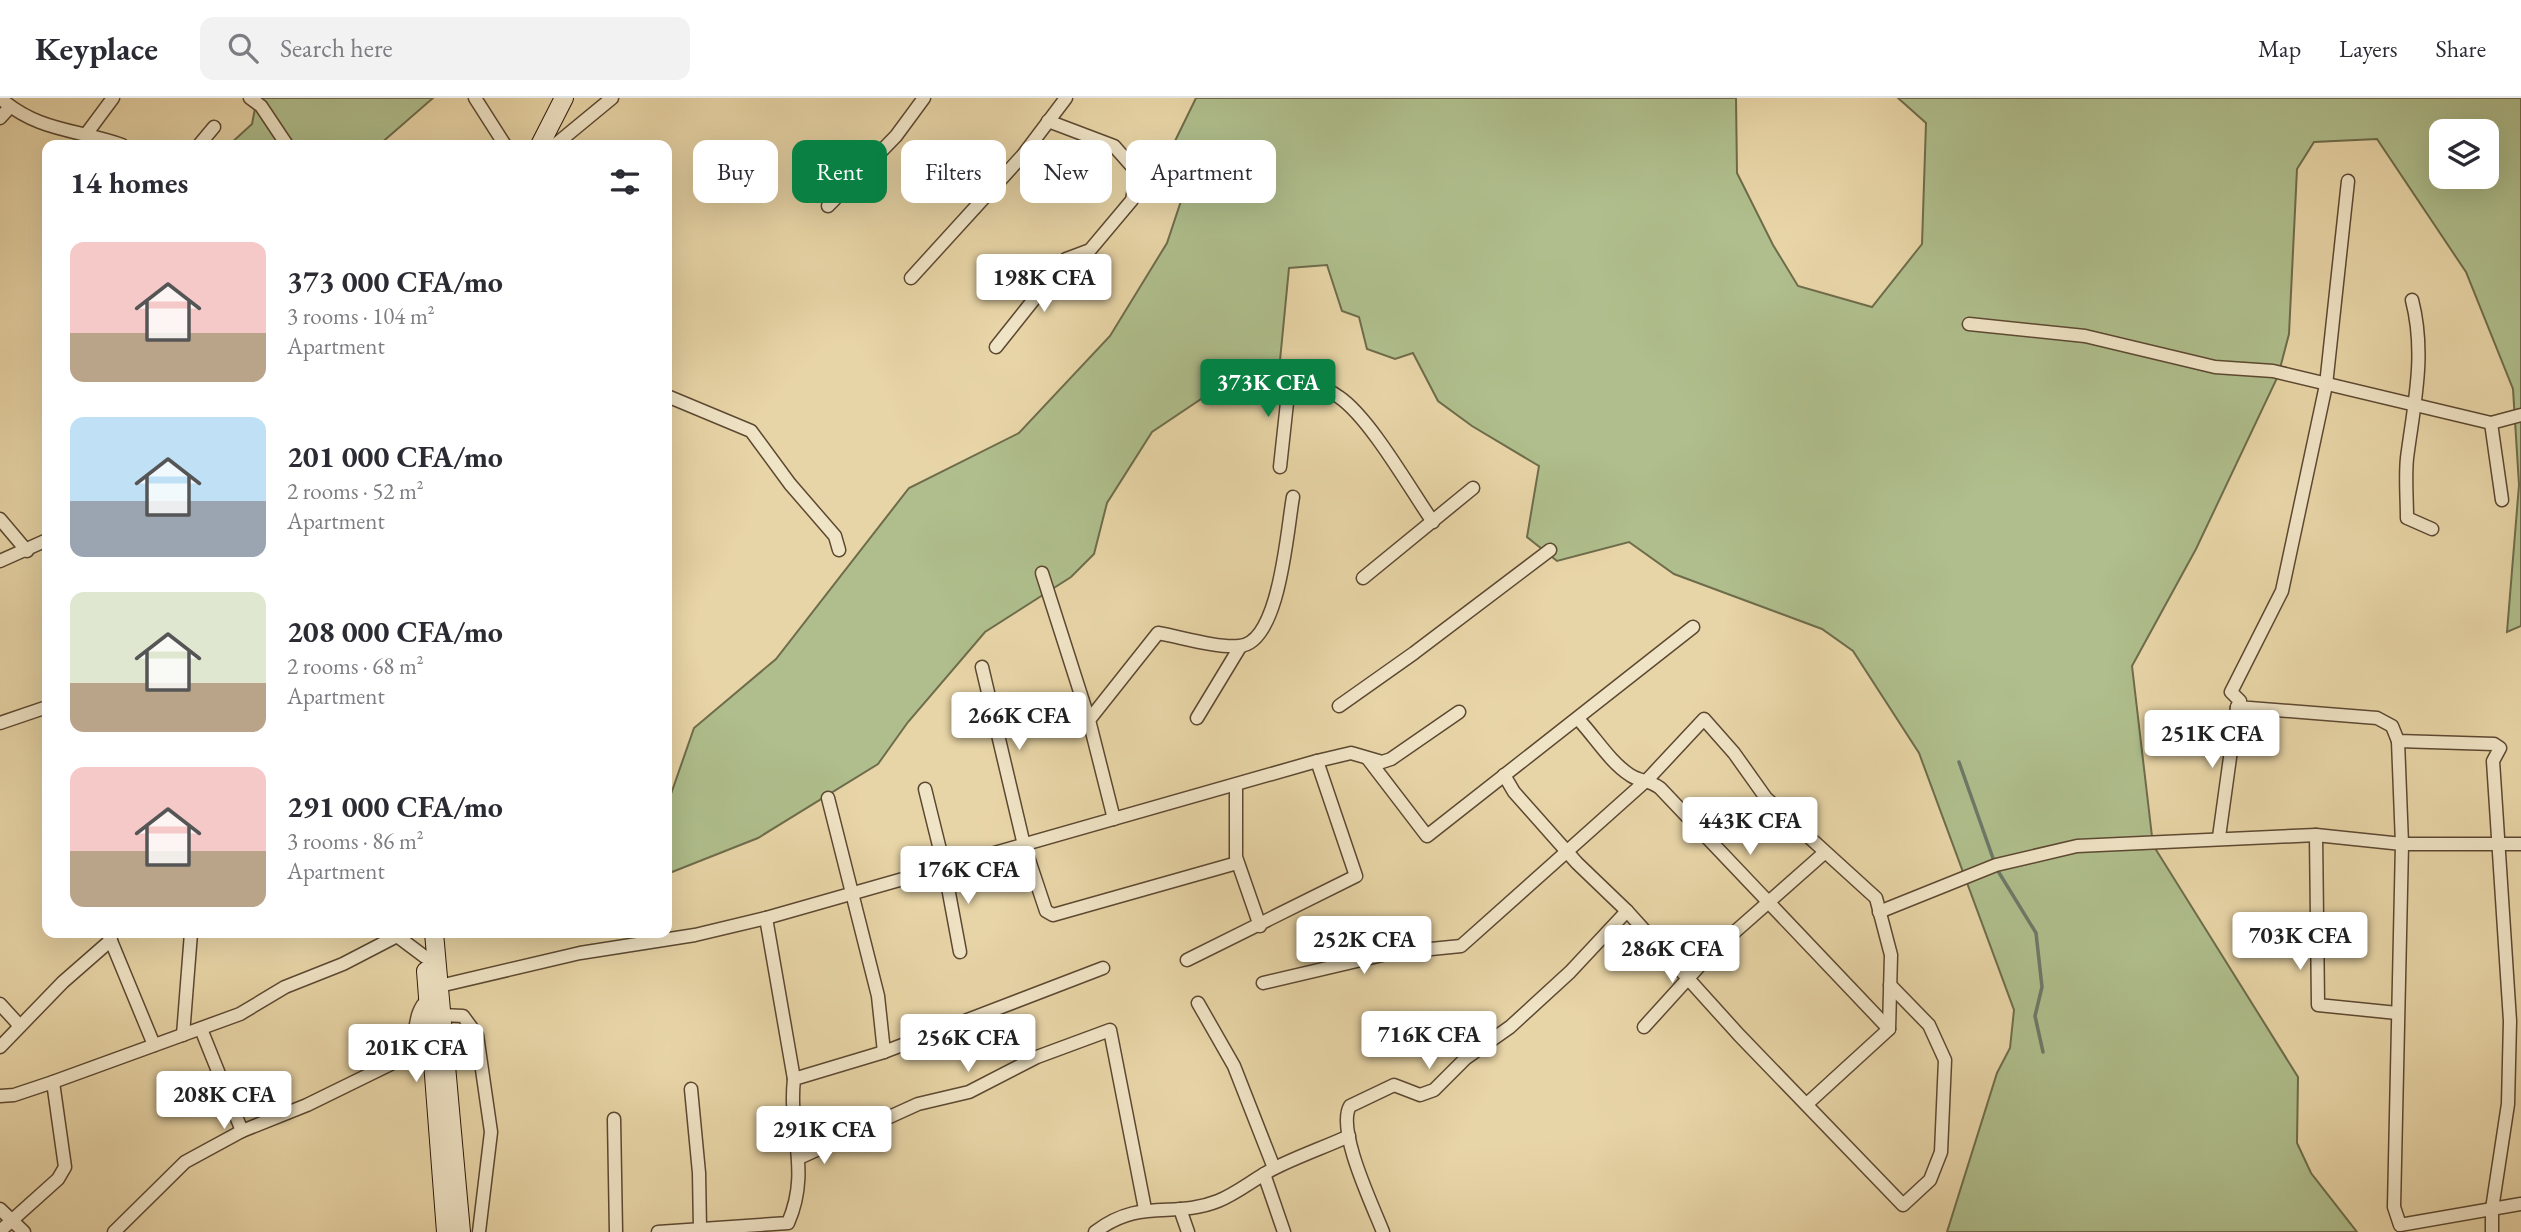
<!DOCTYPE html>
<meta charset="utf-8">
<style>
:root{--surface:#fff;--page:#f2f2f3;--text:#2b2b33;--muted:#7c7c81;--line:#e1e1e2;--accent:#0b8043}
body{margin:0;font-family:"EB Garamond",serif;background:var(--page);color:var(--text);height:100vh;display:flex;flex-direction:column;font-size:26px;white-space:nowrap}
*{box-sizing:border-box;margin:0}
p{font-size:23px;color:var(--muted)}
.icon{flex:none;width:38px;height:38px;fill:none;stroke:currentColor;stroke-width:2;stroke-linecap:round;stroke-linejoin:round}
.map{position:relative;flex:1;overflow:hidden}
.drawer{position:absolute;left:42px;top:42px;width:630px;height:798px;display:flex;flex-direction:column;background:var(--surface);border-radius:14px;box-shadow:0 7px 28px #0002}
.drawer>*{flex:none}
.banner{position:absolute;left:693px;top:42px;width:665px;height:63px;display:flex;gap:14px}
.tools{position:absolute;left:2429px;top:21px;display:grid;gap:14px}
.tools a{display:grid;place-items:center;width:70px;height:70px;border-radius:14px;background:var(--surface);box-shadow:0 7px 28px #0002;font-size:35px}
.price{position:absolute;translate:-50% -60px;padding:0 16px;border-radius:7px;background:#fff;color:#222;font-size:23px;line-height:46px;filter:drop-shadow(0 2px 4px #0008)}
.price::after{content:'';position:absolute;left:50%;top:42px;width:21px;height:16px;margin-left:-10px;background:inherit;clip-path:polygon(0 0,100% 0,50% 100%)}
.price.active{background:var(--accent);color:#fff}
ul{padding:0;list-style:none}
li{display:flex;align-items:center;gap:21px;height:175px;padding:0 28px}
li span{display:grid;place-items:center;flex:none;width:196px;height:140px;border-radius:14px;color:#555}
li>.icon{margin-inline-start:auto}
span .icon{width:84px;height:84px;fill:#fffc;stroke-width:1}
li b{font-size:30px}
h2{display:flex;justify-content:space-between;align-items:center;height:84px;padding:0 28px;font-size:30px}
.pill{padding:0 24px;border-radius:14px;background:var(--surface);box-shadow:0 7px 28px #0002;font-size:24px;line-height:63px}
.pill.active{background:var(--accent);color:#fff}
header{display:flex;align-items:center;gap:42px;box-sizing:border-box;height:98px;padding:0 35px;background:var(--surface);border-bottom:2px solid var(--line)}
header strong{font-size:33px}
nav{display:flex;gap:38px;margin-inline-start:auto;font-size:24px}
.search{width:490px;height:63px;background:var(--page);display:flex;align-items:center;gap:18px;box-sizing:border-box;padding:0 24px;border-radius:14px;color:var(--muted);font-size:26px}
.map>svg:first-child{display:block}
.green{fill:#afbe8c;stroke:#6e6c4b;stroke-width:2;fill-rule:evenodd}
.lines{fill:none;stroke-linecap:round;stroke-linejoin:round}
.stream{stroke:#6d7968;stroke-width:3.5}
.street-casing{stroke:#5c4831;stroke-width:15}
.secondary-casing{stroke:#2d190a;stroke-width:20}
.street{stroke:#f0e4c6;stroke-width:12}
.secondary{stroke:#f0e4c6;stroke-width:18}
</style>
<header>
<strong>Keyplace</strong>
<div class="search"><svg class="icon" aria-label="search" viewBox="0 0 24 24"><circle cx="10" cy="10" r="6"/><path d="M15 15l6 6"/></svg>Search here</div>
<nav><a>Map</a><a>Layers</a><a>Share</a></nav>
</header>
<div class="map">
<svg width="2521" height="1134" viewBox="0 0 2521 1134">
<rect width="100%" height="100%" fill="#e8d5a7"/>
<filter id="stains"><feTurbulence type="fractalNoise" baseFrequency=".00286" numOctaves="4"/><feColorMatrix values="0 0 0 0 .2 0 0 0 0 .09 0 0 0 0 .02 0 0 0 .5 -.17"/></filter>
<radialGradient id="worn" r=".72"><stop offset=".6" stop-color="#630" stop-opacity="0"/><stop offset="1" stop-color="#630" stop-opacity=".3"/></radialGradient>
<g class="green">
<polygon points="257,0 433,0 379,47 229,47 252,26"/>
<path d="M1196 0H1736L1737 75 1773 147 1798 188 1872 209 1922 146 1926 25 1898 0H2521V528L2507 534 2519 387 2513 291 2466 174 2377 41 2314 44 2297 71 2289 236 2278 278 2196 451 2132 568 2153 747 2298 979 2297 1045 2311 1075 2357 1134H1947L1997 975 2010 950 2014 912 1919 655 1853 553 1822 531 1674 476 1629 444 1557 463 1527 439 1539 368 1472 328 1438 303 1413 255 1395 261 1367 251 1359 219 1342 213 1327 167 1289 170 1278 283 1222 287 1152 334 1107 405 1094 456 1071 479 985 534 908 624 878 666 758 740 667 776V697L671 696 694 630 776 561 909 390 1019 335 1110 238 1167 145 1181 103 1175 43ZM2441 33H2487V79H2441Z"/>
</g>
<g class="lines">
<g class="stream">
<polyline points="1959,664 1994,763"/>
<polyline points="1998,773 2036,835 2042,889 2035,918 2043,954"/>
</g>
<g class="street-casing">
<g id="street">
<path d="M0 0C39 34 77 31 122 47"/>
<polyline points="250,0 261,8 287,47"/>
<polyline points="475,0 505,47"/>
<polyline points="0,20 10,9"/>
<polyline points="87,35 113,0"/>
<polyline points="199,47 214,29"/>
<polyline points="555,47 612,0"/>
<polyline points="2348,83 2326,287 2282,493 2231,594 2240,603 2237,609 2377,620 2392,628 2398,643 2494,646 2500,650 2493,663 2510,923 2508,1006 2492,1111 2492,1134"/>
<polyline points="828,108 896,38 924,0"/>
<polyline points="911,180 1023,57 1066,0"/>
<path d="M2412 202C2426 256 2414 306 2407 360 2405 380 2407 401 2407 420L2432 431"/>
<polyline points="1969,226 2085,238 2215,269 2273,273 2491,325 2521,317"/>
<polyline points="996,249 1066,161 1090,152 1132,102 1137,74 1114,48 1048,23"/>
<polyline points="667,298 751,333 790,386 835,438 839,452"/>
<polyline points="2491,325 2502,402"/>
<path d="M1280 369 1290 277C1307 284 1324 288 1339 299 1370 320 1410 391 1433 424"/>
<polyline points="0,421 27,453"/>
<polyline points="0,463 47,442"/>
<polyline points="1042,475 1089,622"/>
<polyline points="1363,480 1473,390"/>
<polyline points="982,569 1024,747 1046,813 1053,817 1237,765"/>
<polyline points="1339,608 1414,555 1550,452"/>
<polyline points="1197,620 1240,549"/>
<path d="M1579 622C1595 639 1610 664 1630 677 1640 684 1648 681 1660 690L1889 931"/>
<polyline points="0,625 47,609"/>
<polyline points="2398,643 2402,746 2394,1109 2400,1127 2521,1106"/>
<polyline points="1368,661 1427,738 1693,529"/>
<polyline points="1317,663 1351,655 1382,664 1391,661 1459,614"/>
<polyline points="1504,677 1514,694 1577,765 1627,813 1739,937 1903,1107 1930,1082 1941,1054 1945,962 1929,927 1890,887"/>
<polyline points="1236,687 1236,759 1260,828"/>
<polyline points="925,691 944,768 960,854"/>
<polyline points="828,700 878,898 884,954"/>
<path d="M1114 721 1089 622 1158 535C1181 539 1216 550 1239 548 1280 546 1287 431 1293 399"/>
<polyline points="2316,737 2318,907 2397,915"/>
<polyline points="2219,739 2237,609"/>
<polyline points="1879,814 1996,767 2077,748 2316,737 2402,746 2521,746"/>
<polyline points="766,820 794,981"/>
<polyline points="109,838 154,947"/>
<polyline points="1263,885 1391,855 1461,848 1648,681 1704,621 1734,655 1766,700 1876,800 1891,857 1889,931 1808,1005"/>
<polyline points="431,890 580,855 695,837 766,820 1317,663 1356,778 1187,862"/>
<polyline points="1198,905 1234,968 1274,1070"/>
<polyline points="0,906 20,928"/>
<polyline points="441,917 463,918 477,937 491,1034 479,1134"/>
<polyline points="1644,929 1712,854 1823,756"/>
<path d="M201 931 242 1033 307 1007 407 958C419 940 411 916 428 901"/>
<polyline points="183,937 191,835"/>
<polyline points="0,949 63,884 111,842"/>
<polyline points="53,984 240,916 285,889 343,866 397,838 425,859"/>
<polyline points="691,991 699,1075 700,1131"/>
<polyline points="0,998 14,997 53,984 65,1069 58,1081 0,1133"/>
<polyline points="614,1021 616,1134"/>
<polyline points="799,1060 918,1006 969,994 1037,959 1110,932 1145,1111"/>
<polyline points="1264,1076 1284,1134"/>
<polyline points="0,1111 24,1134"/>
<polyline points="1180,1111 1188,1134"/>
<polyline points="114,1134 185,1064 242,1033"/>
<path d="M658 1134 788 1125C811 1073 788 1034 794 981L884 954 1103 870"/>
<path d="M1095 1134C1141 1099 1173 1121 1218 1103 1238 1095 1255 1080 1275 1070 1299 1058 1325 1049 1349 1038"/>
<path d="M1383 1134C1373 1108 1336 1032 1350 1008L1394 987 1420 997 1434 992 1466 960 1510 929 1570 874 1627 813"/>
</g>
</g>
<g class="secondary-casing">
<g id="secondary">
<polyline points="540,47 564,0"/>
<polyline points="434,835 461,1134"/>
<polyline points="426,873 446,1134"/>
</g>
</g>
<use href="#street" class="street"/>
<use href="#secondary" class="secondary"/>
</g>
<rect width="100%" height="100%" filter="url(#stains)"/>
<rect width="100%" height="100%" fill="url(#worn)"/>
</svg>
<div class="tools">
<a><svg class="icon" aria-label="layers" viewBox="0 0 24 24"><path d="M12 4l9 5-9 5-9-5zM3 14l9 5 9-5"/></svg></a>
</div>
<b class="price" style="left:1044px;top:216px">198K CFA</b>
<b class="price active" style="left:1268px;top:321px">373K CFA</b>
<b class="price" style="left:1019px;top:654px">266K CFA</b>
<b class="price" style="left:2212px;top:672px">251K CFA</b>
<b class="price" style="left:1750px;top:759px">443K CFA</b>
<b class="price" style="left:968px;top:808px">176K CFA</b>
<b class="price" style="left:2300px;top:874px">703K CFA</b>
<b class="price" style="left:1364px;top:878px">252K CFA</b>
<b class="price" style="left:1672px;top:887px">286K CFA</b>
<b class="price" style="left:1429px;top:973px">716K CFA</b>
<b class="price" style="left:968px;top:976px">256K CFA</b>
<b class="price" style="left:416px;top:986px">201K CFA</b>
<b class="price" style="left:224px;top:1033px">208K CFA</b>
<b class="price" style="left:824px;top:1068px">291K CFA</b>
<div class="banner">
<a class="pill">Buy</a>
<a class="pill active">Rent</a>
<a class="pill">Filters</a>
<a class="pill">New</a>
<a class="pill">Apartment</a>
</div>
<section class="drawer">
<h2>14 homes<svg class="icon" aria-label="filters" viewBox="0 0 24 24"><path d="M4 7h16M4 17h16"/><circle cx="9" cy="7" r="2"/><circle cx="15" cy="17" r="2"/></svg></h2>
<ul>
<li><span style="background:linear-gradient(#f6c9c9 65%,#b9a48a 0)"><svg class="icon" aria-label="home" viewBox="0 0 24 24"><path d="M3 11l9-7 9 7M6 9v11h12V9"/></svg></span><div><b>373 000 CFA/mo</b><p>3 rooms · 104 m²</p><p>Apartment</p></div></li>
<li><span style="background:linear-gradient(#bfe0f5 60%,#9aa5b1 0)"><svg class="icon" aria-label="home" viewBox="0 0 24 24"><path d="M3 11l9-7 9 7M6 9v11h12V9"/></svg></span><div><b>201 000 CFA/mo</b><p>2 rooms · 52 m²</p><p>Apartment</p></div></li>
<li><span style="background:linear-gradient(#dfe7d0 65%,#b9a48a 0)"><svg class="icon" aria-label="home" viewBox="0 0 24 24"><path d="M3 11l9-7 9 7M6 9v11h12V9"/></svg></span><div><b>208 000 CFA/mo</b><p>2 rooms · 68 m²</p><p>Apartment</p></div></li>
<li><span style="background:linear-gradient(#f6c9c9 60%,#b9a48a 0)"><svg class="icon" aria-label="home" viewBox="0 0 24 24"><path d="M3 11l9-7 9 7M6 9v11h12V9"/></svg></span><div><b>291 000 CFA/mo</b><p>3 rooms · 86 m²</p><p>Apartment</p></div></li>
</ul>
</section>
</div>
